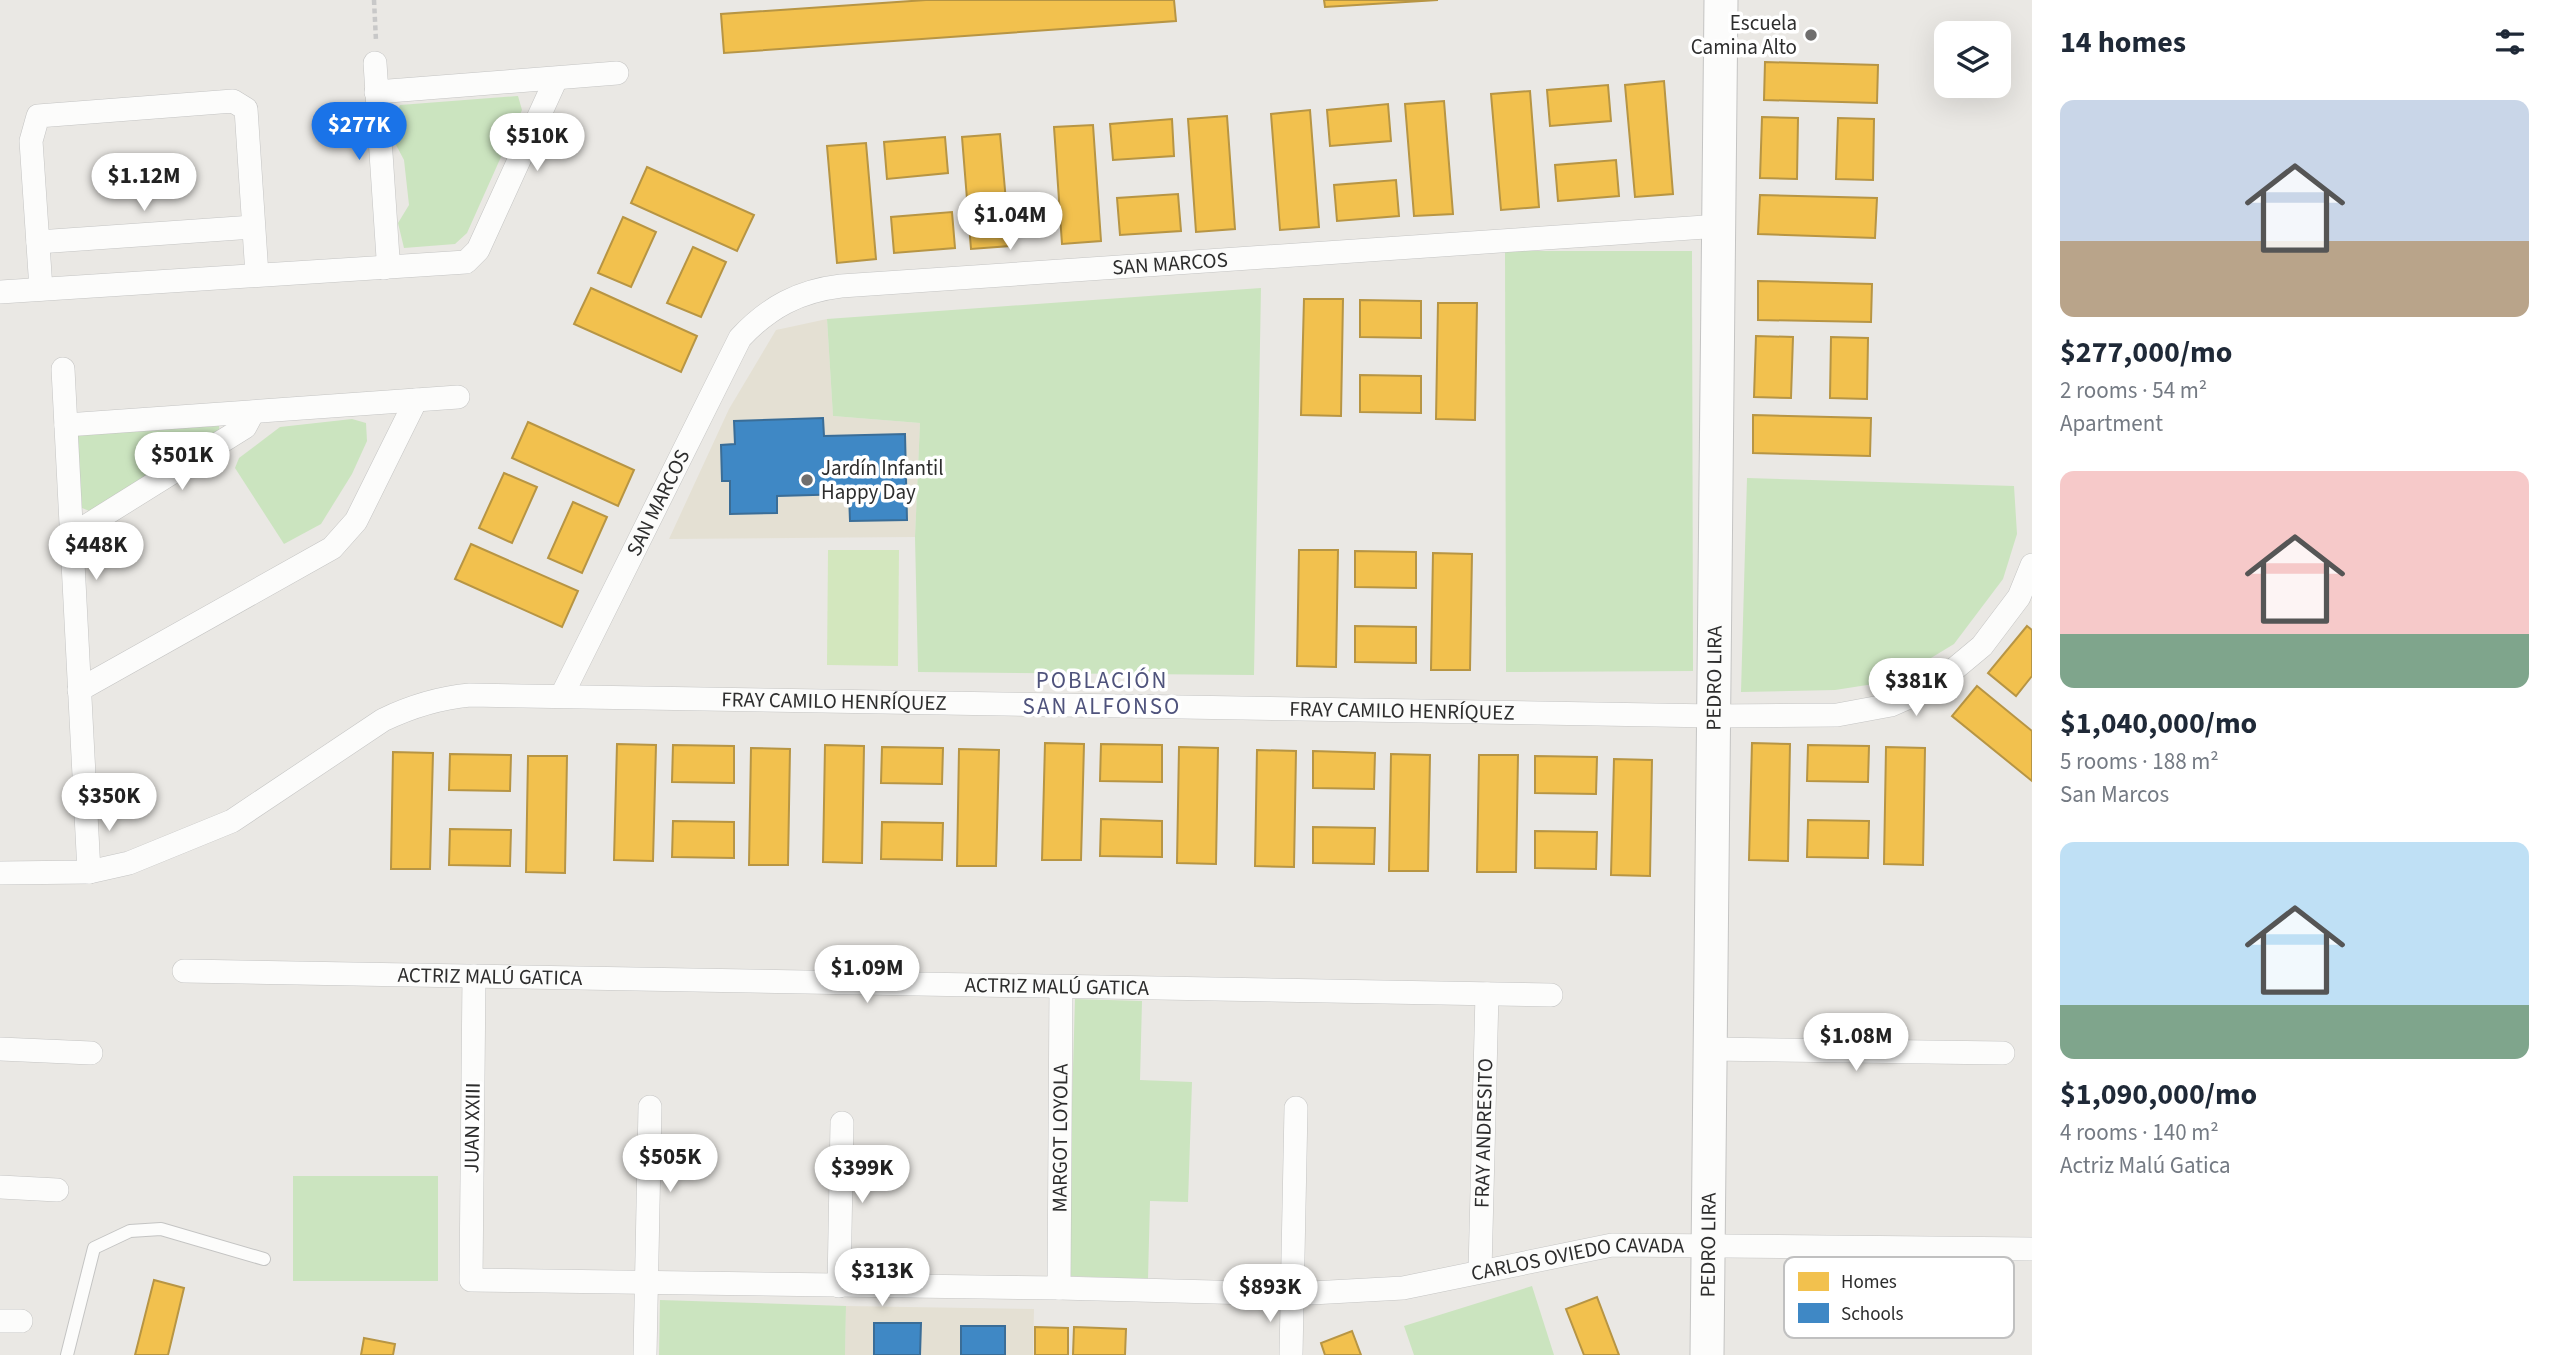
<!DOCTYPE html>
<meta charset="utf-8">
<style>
:root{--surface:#fff;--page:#f6f6f7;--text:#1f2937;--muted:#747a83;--accent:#1a73e8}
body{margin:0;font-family:"Source Sans 3",sans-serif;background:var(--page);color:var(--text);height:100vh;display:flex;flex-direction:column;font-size:26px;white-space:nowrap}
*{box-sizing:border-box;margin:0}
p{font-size:23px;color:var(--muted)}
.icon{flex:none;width:38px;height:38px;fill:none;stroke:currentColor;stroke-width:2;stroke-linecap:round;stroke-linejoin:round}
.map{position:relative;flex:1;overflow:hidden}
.drawer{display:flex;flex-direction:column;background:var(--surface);width:525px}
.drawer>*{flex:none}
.buttons{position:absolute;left:1934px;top:21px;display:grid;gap:14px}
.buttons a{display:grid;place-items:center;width:77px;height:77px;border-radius:14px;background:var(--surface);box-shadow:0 7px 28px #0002;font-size:35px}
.price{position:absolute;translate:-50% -60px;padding:0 16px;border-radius:24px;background:#fff;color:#222;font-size:23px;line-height:46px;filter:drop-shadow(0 2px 4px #0008)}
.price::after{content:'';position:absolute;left:50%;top:42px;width:21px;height:16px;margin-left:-10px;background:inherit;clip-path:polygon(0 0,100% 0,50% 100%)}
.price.current{background:var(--accent);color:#fff}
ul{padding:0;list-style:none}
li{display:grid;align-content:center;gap:14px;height:371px;padding:0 28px}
li span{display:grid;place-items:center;height:217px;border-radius:14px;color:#555}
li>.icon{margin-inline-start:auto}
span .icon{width:126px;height:126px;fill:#fffc;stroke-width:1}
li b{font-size:30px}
h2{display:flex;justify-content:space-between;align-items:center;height:84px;padding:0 28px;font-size:30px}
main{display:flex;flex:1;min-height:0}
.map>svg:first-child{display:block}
.education{fill:#e4e0d3}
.green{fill:#cbe4bf}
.pitch{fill:#d3e7be}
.homes{fill:#f2c14e;stroke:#b79544;stroke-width:2}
.schools{fill:#3f88c5;stroke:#3a6d97;stroke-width:2}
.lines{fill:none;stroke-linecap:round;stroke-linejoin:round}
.lane-casing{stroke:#c4c4c3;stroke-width:14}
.street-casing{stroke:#c4c4c3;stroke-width:24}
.secondary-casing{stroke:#c4c4c3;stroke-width:35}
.path{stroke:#c8c8c8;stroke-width:4.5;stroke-dasharray:5 3.5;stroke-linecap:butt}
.lane{stroke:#fcfcfb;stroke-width:12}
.street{stroke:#fcfcfb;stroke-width:23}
.secondary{stroke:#fcfcfb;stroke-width:33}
.poi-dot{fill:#6f6e6d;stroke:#fff;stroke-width:2.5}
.labels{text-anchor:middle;stroke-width:7;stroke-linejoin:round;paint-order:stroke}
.poi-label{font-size:21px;fill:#2d2d2d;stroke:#fff;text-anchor:end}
.street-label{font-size:21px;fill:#2d2d2d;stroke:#fff}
.neighbourhood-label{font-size:23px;letter-spacing:2px;fill:#4f537c;stroke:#fff}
.key{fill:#fff;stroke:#c0c0c0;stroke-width:2}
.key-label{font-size:19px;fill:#2d2d2d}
</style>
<main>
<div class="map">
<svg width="2032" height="1355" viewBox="0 0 2032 1355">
<rect width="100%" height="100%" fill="#eae8e4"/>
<g class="education">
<polygon points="827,319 833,416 920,423 915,537 669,539 729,409 776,330"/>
<polygon points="846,1306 1034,1309 1033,1355 845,1355"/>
</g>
<g class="green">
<polygon points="518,96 522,110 467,233 455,244 404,248 398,223 409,205 404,160 395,143 394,117 400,105"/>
<polygon points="1505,251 1692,251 1693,671 1506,672"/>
<polygon points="1261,288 1254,675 918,672 915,537 920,423 833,416 827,319"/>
<polygon points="352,419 366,423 367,441 352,474 321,524 284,544 235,468 239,458 280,427"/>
<polygon points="219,426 220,436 92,512 82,508 77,433"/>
<polygon points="1747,478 2014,486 2017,534 2003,579 1954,644 1893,681 1835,690 1741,692"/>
<polygon points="1075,999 1142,1001 1140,1080 1192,1082 1188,1202 1150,1201 1148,1279 1067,1276"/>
<rect x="293" y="1176" width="145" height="105"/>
<polygon points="1532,1286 1554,1355 1414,1355 1404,1326"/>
<polygon points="660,1300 846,1306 845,1355 659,1355"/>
</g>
<polygon class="pitch" points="828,550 899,550 898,666 827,665"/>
<g class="homes">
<polygon points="926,0 1174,0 1176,21 724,53 721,14"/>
<polygon points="1324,0 1438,0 1325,7"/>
<polygon points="1765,62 1878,65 1877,103 1764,100"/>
<polygon points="1664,81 1673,194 1635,197 1625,85"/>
<polygon points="1608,85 1611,121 1550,126 1547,90"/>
<polygon points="1530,91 1539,207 1501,210 1491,94"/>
<polygon points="1444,101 1453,214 1414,216 1405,104"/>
<polygon points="1388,104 1391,141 1330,146 1327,110"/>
<polygon points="1310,110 1319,227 1280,230 1271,114"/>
<polygon points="1227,116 1235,229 1196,232 1188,119"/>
<polygon points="1762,117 1798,118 1797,179 1760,178"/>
<polygon points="1838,118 1874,119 1873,180 1836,179"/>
<polygon points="1172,119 1174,156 1113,160 1110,124"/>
<polygon points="1093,125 1101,241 1062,244 1054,127"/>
<polygon points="1000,134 1010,246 971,249 962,137"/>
<polygon points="945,137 948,173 887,179 884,142"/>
<polygon points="866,143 876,259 837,263 827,146"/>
<polygon points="1616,160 1619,196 1558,201 1555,165"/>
<polygon points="647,167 754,215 737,251 631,203"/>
<polygon points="1396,180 1399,216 1337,221 1334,185"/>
<polygon points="1178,194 1181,231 1120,235 1117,198"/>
<polygon points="1760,195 1877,198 1875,238 1758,234"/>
<polygon points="952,212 955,248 894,253 891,217"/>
<polygon points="623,217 656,232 631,287 598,273"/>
<polygon points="693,247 726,262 701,317 667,303"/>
<polygon points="1758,281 1872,284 1871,322 1758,320"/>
<polygon points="591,288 697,336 681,372 574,324"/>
<polygon points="1304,299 1343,299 1341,416 1301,415"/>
<polygon points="1360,300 1421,301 1421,338 1360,337"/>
<polygon points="1438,303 1477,303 1475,420 1436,419"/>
<polygon points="1756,336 1793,337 1791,398 1754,397"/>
<polygon points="1831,337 1868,338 1867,399 1830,398"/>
<polygon points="1360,375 1421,376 1421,413 1360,412"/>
<polygon points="1753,415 1871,418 1870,456 1753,453"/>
<polygon points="528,422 634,470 618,506 512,458"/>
<polygon points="504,473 537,487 512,543 479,528"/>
<polygon points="573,502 607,517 582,573 548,558"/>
<polygon points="471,544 578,591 562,627 455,579"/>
<polygon points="1299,550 1338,550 1336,667 1297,666"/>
<polygon points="1355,551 1416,552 1416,588 1355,587"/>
<polygon points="1433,553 1472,554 1470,670 1431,670"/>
<polygon points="1355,626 1416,627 1416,663 1355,662"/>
<polygon points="2027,626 2032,630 2032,676 2016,696 1988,673"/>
<polygon points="1977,686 2032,731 2032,781 1952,716"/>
<polygon points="1045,743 1084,744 1081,860 1042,860"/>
<polygon points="1752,743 1790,744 1788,861 1749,860"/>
<polygon points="617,744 656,745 653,861 614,860"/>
<polygon points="1101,744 1162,745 1162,782 1100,781"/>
<polygon points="673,745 734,746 734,783 672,782"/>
<polygon points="825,745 864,746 862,863 823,862"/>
<polygon points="1808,745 1869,746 1868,782 1807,781"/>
<polygon points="882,747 943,748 942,784 881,783"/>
<polygon points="1179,747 1218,748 1216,864 1177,863"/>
<polygon points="1886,747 1925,748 1923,865 1884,864"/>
<polygon points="751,748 790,749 788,865 749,865"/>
<polygon points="959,749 999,750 996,866 957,866"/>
<polygon points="1257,750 1296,751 1294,867 1255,866"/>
<polygon points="1313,751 1375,753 1374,789 1313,788"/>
<polygon points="393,752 433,753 430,869 391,869"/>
<polygon points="450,754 511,755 510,791 449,790"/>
<polygon points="1391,754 1430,755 1428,871 1389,871"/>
<polygon points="1479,755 1518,755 1516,872 1477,872"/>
<polygon points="528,756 567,756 565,873 526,872"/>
<polygon points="1535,756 1597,757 1596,794 1535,793"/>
<polygon points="1614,759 1652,760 1650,876 1611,875"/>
<polygon points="1101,819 1162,821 1162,857 1100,856"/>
<polygon points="1808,820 1869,821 1868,858 1807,857"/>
<polygon points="673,821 734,822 734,858 672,857"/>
<polygon points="882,822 943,823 942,860 881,859"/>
<polygon points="1313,827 1375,828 1374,864 1313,863"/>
<polygon points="450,829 511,830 510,866 449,865"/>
<polygon points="1535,831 1597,832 1596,869 1535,868"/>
<polygon points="154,1280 184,1288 168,1355 135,1355"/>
<polygon points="1597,1297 1619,1355 1584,1355 1566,1309"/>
<polygon points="1035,1327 1068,1328 1068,1355 1035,1355"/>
<polygon points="1074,1327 1126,1329 1125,1355 1073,1355"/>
<polygon points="1352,1331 1361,1355 1325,1355 1321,1343"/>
<polygon points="364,1338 395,1344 393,1355 361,1355"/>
</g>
<g class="schools">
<polygon points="823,418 824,436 905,434 907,520 850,521 849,494 777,496 777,513 730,514 730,481 722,481 721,445 735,444 734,421"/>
<polygon points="874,1323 921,1323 920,1355 874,1355"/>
<rect x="961" y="1326" width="44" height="29"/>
</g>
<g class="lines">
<g class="lane-casing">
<polyline id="lane" points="67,1355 94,1248 130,1231 161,1229 264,1259"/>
</g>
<g class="street-casing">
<g id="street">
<polyline points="375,63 388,258 384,268"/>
<polyline points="376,92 617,73"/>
<polyline points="38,242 253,227"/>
<polyline points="41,289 31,141 38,116 233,101 246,109 257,275"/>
<polyline points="0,292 466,262 478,250 556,79"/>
<polyline points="63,369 89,872"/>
<polyline points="66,425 458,397"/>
<polyline points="72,535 245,427 253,412"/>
<polyline points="79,690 332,548 356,521 416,400"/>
<path id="s1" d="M562 695 740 338C769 307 799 291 841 286L1720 226"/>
<path id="s2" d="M0 873 89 872 129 863 232 821 383 720C412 706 438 698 470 695L1714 716 1837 715 1891 705 1934 686 1982 646 2019 597 2032 565"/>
<path id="s3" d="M184 971 1551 995"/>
<path id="s4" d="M474 976 471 1280 1059 1288 1293 1294 1403 1288 1612 1245 2032 1249"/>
<polyline points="0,1049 91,1053"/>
<polyline points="1710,1049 2003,1053"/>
<polyline points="0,1187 57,1190"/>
<path id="s5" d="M1480 1271 1487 994"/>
<polyline points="839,1286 842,1123"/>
<path id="s6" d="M1059 1288 1061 987"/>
<polyline points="0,1321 21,1321"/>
<polyline points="645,1355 650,1107"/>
<polyline points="1291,1355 1296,1108"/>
</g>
</g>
<g class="secondary-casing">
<g id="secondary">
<path id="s7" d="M1707 1355 1721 0"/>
</g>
</g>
<polyline class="path" points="374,0 376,41"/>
<use href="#lane" class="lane"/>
<use href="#street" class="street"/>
<use href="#secondary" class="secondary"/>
</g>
<g class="poi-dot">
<circle cx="1811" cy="35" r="7"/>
<circle cx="807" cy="480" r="7"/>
</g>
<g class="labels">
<g class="poi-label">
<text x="1797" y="30">Escuela<tspan x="1797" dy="24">Camina Alto</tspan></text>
<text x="821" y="475" text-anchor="start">Jardín Infantil<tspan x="821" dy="24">Happy Day</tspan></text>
</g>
<g class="street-label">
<text dy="7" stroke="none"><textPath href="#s1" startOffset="845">SAN MARCOS</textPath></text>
<text dy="7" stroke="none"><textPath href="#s1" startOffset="215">SAN MARCOS</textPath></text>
<text dy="7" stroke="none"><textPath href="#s7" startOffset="677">PEDRO LIRA</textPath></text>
<text dy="7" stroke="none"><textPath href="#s2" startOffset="878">FRAY CAMILO HENRÍQUEZ</textPath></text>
<text dy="7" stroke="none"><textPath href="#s2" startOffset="1446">FRAY CAMILO HENRÍQUEZ</textPath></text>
<text dy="7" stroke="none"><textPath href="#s3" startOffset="306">ACTRIZ MALÚ GATICA</textPath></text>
<text dy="7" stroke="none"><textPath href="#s3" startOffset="873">ACTRIZ MALÚ GATICA</textPath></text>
<text transform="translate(472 1128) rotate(-89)" y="7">JUAN XXIII</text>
<text dy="7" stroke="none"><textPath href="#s5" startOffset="138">FRAY ANDRESITO</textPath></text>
<text dy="7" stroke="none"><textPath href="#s6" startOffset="150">MARGOT LOYOLA</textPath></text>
<text dy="7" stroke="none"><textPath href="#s7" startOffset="110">PEDRO LIRA</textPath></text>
<text dy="7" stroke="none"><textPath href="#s4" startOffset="1414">CARLOS OVIEDO CAVADA</textPath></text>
</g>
<g class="neighbourhood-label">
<text x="1102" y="688">POBLACIÓN<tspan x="1102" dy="26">SAN ALFONSO</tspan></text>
</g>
</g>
<rect x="1784" y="1257" width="230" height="81" rx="10" class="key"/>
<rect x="1798" y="1272" width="31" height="19" fill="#f2c14e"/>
<rect x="1798" y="1303" width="31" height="20" fill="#3f88c5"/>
<g class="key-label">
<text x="1841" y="1288">Homes</text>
<text x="1841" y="1320">Schools</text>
</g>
</svg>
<div class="buttons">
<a><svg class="icon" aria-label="layers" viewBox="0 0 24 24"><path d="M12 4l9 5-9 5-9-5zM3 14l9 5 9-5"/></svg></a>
</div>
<b class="price current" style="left:359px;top:162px">$277K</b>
<b class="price" style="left:537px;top:173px">$510K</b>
<b class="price" style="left:144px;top:213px">$1.12M</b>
<b class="price" style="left:1010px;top:252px">$1.04M</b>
<b class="price" style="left:182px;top:492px">$501K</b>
<b class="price" style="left:96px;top:582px">$448K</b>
<b class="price" style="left:1916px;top:718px">$381K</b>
<b class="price" style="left:109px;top:833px">$350K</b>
<b class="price" style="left:867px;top:1005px">$1.09M</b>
<b class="price" style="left:1856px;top:1073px">$1.08M</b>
<b class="price" style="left:670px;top:1194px">$505K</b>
<b class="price" style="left:862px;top:1205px">$399K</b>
<b class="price" style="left:882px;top:1308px">$313K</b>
<b class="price" style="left:1270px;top:1324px">$893K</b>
</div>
<section class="drawer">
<h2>14 homes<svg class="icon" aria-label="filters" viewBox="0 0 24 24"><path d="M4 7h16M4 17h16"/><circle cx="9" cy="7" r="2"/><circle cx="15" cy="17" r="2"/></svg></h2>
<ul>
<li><span style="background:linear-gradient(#c9d6e8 65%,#b9a48a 0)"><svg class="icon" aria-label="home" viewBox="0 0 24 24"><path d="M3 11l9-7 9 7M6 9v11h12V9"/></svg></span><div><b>$277,000/mo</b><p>2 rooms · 54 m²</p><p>Apartment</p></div></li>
<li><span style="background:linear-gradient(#f6c9c9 75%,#7fa58c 0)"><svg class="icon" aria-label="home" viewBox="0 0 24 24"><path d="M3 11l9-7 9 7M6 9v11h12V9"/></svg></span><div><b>$1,040,000/mo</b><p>5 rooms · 188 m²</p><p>San Marcos</p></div></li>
<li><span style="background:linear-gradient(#bfe0f5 75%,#7fa58c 0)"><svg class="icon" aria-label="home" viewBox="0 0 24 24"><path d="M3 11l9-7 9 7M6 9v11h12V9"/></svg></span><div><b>$1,090,000/mo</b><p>4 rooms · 140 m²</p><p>Actriz Malú Gatica</p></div></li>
</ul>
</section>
</main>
